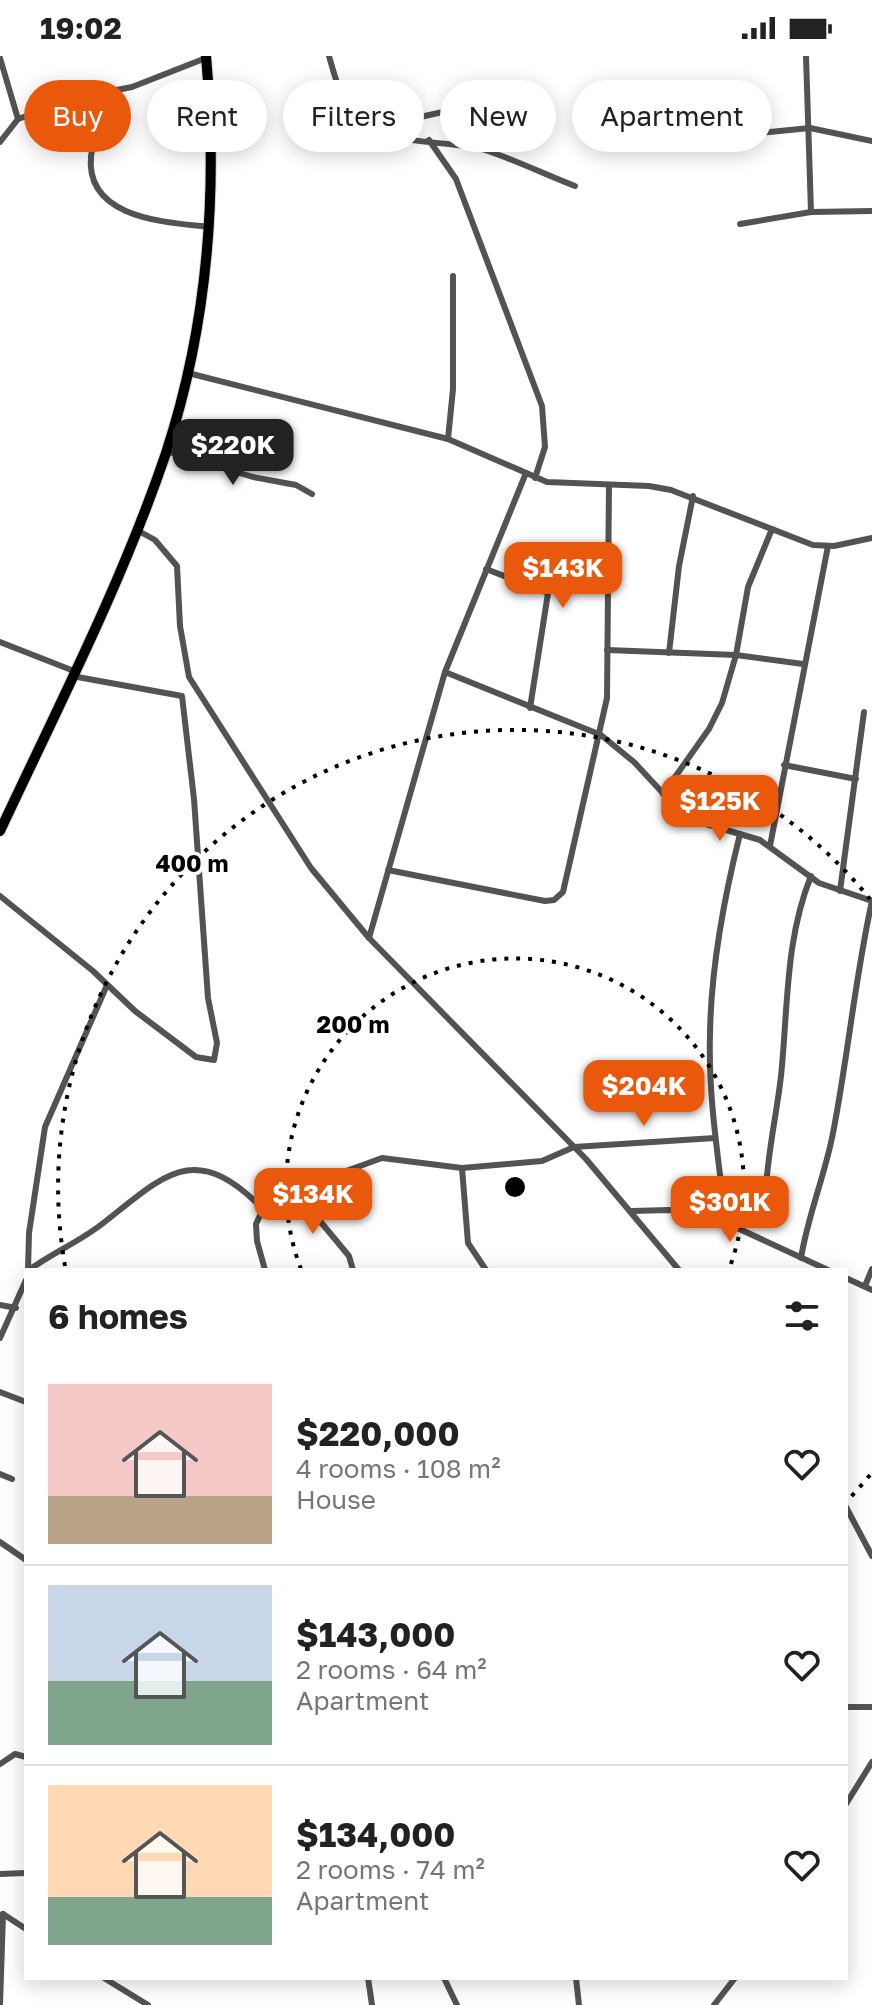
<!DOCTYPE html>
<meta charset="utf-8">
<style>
:root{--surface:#fff;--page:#f6f6f6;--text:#222;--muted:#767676;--line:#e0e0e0;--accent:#ea580c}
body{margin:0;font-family:"Golos Text",sans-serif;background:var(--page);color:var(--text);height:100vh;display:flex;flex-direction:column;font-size:30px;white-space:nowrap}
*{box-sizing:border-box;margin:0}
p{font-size:26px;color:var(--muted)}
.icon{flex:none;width:44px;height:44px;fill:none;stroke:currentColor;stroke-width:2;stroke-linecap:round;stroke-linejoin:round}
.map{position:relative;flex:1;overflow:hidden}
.details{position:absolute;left:24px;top:1212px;width:824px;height:712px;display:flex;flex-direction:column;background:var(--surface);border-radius:0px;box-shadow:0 4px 20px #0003}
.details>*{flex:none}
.guide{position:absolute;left:24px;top:24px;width:824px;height:72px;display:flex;gap:16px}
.price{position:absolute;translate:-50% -68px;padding:0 18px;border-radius:16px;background:var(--accent);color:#fff;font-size:26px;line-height:52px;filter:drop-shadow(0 2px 4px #0008)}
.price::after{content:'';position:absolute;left:50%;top:48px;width:24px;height:18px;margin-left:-12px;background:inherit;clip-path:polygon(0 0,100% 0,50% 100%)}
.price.current{background:#222;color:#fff}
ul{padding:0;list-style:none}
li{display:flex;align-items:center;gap:24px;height:200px;padding:0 24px}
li+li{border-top:2px solid var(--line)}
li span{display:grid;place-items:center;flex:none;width:224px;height:160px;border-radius:0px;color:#555}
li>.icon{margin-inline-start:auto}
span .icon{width:96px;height:96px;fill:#fffc;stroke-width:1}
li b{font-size:34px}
h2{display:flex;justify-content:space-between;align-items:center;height:96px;padding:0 24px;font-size:34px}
.pill{padding:0 28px;border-radius:36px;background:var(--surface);box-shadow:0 4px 20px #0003;font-size:28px;line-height:72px}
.pill.current{background:var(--accent);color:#fff}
.status{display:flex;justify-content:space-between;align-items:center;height:56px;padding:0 40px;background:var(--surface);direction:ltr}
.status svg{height:22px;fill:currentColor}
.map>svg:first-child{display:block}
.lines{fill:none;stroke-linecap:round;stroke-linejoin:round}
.primary-casing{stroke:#dbdbdb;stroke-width:12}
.street{stroke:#535353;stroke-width:6}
.primary{stroke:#000;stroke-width:10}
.ring{fill:none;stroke:#000;stroke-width:4;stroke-dasharray:4 8}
.centre{fill:#000;stroke:#fff;stroke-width:4}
.ring-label{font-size:24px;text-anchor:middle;font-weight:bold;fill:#000;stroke:#fff;stroke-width:7;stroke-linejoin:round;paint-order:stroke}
</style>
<div class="status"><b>19:02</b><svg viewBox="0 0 49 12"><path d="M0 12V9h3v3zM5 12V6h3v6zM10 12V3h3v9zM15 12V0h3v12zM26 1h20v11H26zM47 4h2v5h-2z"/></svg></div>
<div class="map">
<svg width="872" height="1949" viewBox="0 0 872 1949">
<rect width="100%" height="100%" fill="#fff"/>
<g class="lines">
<g class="primary-casing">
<path id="primary" d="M0 775C58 651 122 527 166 397 208 269 218 133 206 0"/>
</g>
<g class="street">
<path d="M329 0C335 21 341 46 357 62 389 93 449 82 488 95 518 105 546 119 575 130"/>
<polyline points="806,0 811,156"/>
<polyline points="0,2 18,63"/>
<path d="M111 35C107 57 94 79 91 100 85 163 166 166 209 171"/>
<polyline points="375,71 506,42"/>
<polyline points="631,77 707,82 810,72 872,85"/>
<polyline points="429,84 456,123 542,350 545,391 535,422"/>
<polyline points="0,86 18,63 81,41 132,31 206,2"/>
<polyline points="740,168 811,156 872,155"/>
<polyline points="188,317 448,383 547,426 649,430 671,434 813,489 834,490 872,482"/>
<polyline points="448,383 453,333 453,220"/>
<polyline points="166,395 253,421 296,429 312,438"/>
<polyline points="137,474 155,484 177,510 180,570 189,621 311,812 369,882 586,1103 679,1214"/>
<polyline points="486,513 548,537 530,652"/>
<polyline points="0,586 74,615"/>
<polyline points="607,594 736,599 803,608"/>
<polyline points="669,597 679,510 693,440"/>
<polyline points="445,616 601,679 634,706 686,762 760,784 819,827 872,845"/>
<polyline points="784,709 856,723"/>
<polyline points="663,738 709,673 722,647 736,599 748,531 772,473"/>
<polyline points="770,790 828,490"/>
<polyline points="388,814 545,845 554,844 563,836 607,642 609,429"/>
<polyline points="840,835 864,656"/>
<polyline points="0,840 93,915 135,955 196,1001 214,1004 217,987 208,942 194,743 182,640 72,620"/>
<polyline points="369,882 445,616 526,417"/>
<polyline points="462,1112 468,1187 486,1214"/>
<polyline points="295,1135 349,1200 353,1214"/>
<path d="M724 1152 762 1151 765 1148C766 1104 776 1063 781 1020 788 953 785 884 811 820"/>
<polyline points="632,1155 669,1154 707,1158 828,1214"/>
<path d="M726 1168C719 1105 708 1042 710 978 711 912 724 842 740 778"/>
<path d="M801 1202C808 1159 825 1119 833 1077 848 1000 855 922 872 845"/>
<polyline points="28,1214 29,1177 45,1071 107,929"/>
<path d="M29 1214C52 1197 79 1186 102 1168 165 1119 194 1083 263 1153"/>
<polyline points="265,1214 257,1185 256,1168 263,1153 305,1130 382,1102 462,1112 542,1105 574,1091 715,1082"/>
<polyline points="846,1222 872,1234"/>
<polyline points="865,1230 872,1213"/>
<polyline points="0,1249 16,1252"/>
<polyline points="0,1282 26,1224"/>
<polyline points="0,1336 26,1346"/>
<polyline points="0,1418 12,1423"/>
<polyline points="846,1451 872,1500"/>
<polyline points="0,1486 26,1504"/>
<polyline points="846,1651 872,1651"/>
<polyline points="0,1708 15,1698 26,1701"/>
<polyline points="846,1748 872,1706"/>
<polyline points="0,1818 26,1817"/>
<polyline points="3,1858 26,1873"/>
<polyline points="104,1922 148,1949"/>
<polyline points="368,1922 372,1949"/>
<polyline points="444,1922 457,1949"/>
<polyline points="576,1922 579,1949"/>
<polyline points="0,1949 3,1858"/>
<polyline points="714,1949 735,1922"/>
</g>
<use href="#primary" class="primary"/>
</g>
<g class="ring">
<path d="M301 1213A229 229 0 1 1 729 1213"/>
<path d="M870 1419A457 457 0 0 1 846 1446M65 1210A457 457 0 0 1 870 843"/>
</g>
<circle cx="515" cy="1131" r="12" class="centre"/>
<g class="ring-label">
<text x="192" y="816">400 m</text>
<text x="353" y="977">200 m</text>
</g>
</svg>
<b class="price current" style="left:233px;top:431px">$220K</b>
<b class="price" style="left:563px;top:554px">$143K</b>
<b class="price" style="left:720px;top:787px">$125K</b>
<b class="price" style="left:644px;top:1072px">$204K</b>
<b class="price" style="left:313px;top:1180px">$134K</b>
<b class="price" style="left:730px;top:1188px">$301K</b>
<div class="guide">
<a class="pill current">Buy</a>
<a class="pill">Rent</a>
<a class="pill">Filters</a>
<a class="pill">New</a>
<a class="pill">Apartment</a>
</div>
<section class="details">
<h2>6 homes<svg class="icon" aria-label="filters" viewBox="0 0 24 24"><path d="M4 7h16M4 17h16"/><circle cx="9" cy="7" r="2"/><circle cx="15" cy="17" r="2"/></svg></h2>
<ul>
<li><span style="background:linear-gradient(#f6c9c9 70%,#b9a48a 0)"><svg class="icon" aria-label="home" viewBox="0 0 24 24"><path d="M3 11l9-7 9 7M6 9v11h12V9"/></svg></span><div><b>$220,000</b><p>4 rooms · 108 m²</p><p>House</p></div><svg class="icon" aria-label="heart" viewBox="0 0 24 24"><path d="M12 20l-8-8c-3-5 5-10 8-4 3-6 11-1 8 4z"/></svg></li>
<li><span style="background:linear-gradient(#c9d6e8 60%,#7fa58c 0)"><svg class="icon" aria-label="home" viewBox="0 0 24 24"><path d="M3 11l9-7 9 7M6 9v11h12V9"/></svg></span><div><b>$143,000</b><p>2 rooms · 64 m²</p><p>Apartment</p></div><svg class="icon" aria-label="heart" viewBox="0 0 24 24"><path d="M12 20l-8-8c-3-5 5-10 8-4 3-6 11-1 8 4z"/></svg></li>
<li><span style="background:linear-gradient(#ffd9b3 70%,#7fa58c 0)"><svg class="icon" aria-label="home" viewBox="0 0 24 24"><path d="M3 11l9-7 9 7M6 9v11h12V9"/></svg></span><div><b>$134,000</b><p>2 rooms · 74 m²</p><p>Apartment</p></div><svg class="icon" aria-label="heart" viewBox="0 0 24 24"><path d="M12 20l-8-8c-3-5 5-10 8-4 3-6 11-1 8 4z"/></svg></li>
</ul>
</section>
</div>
